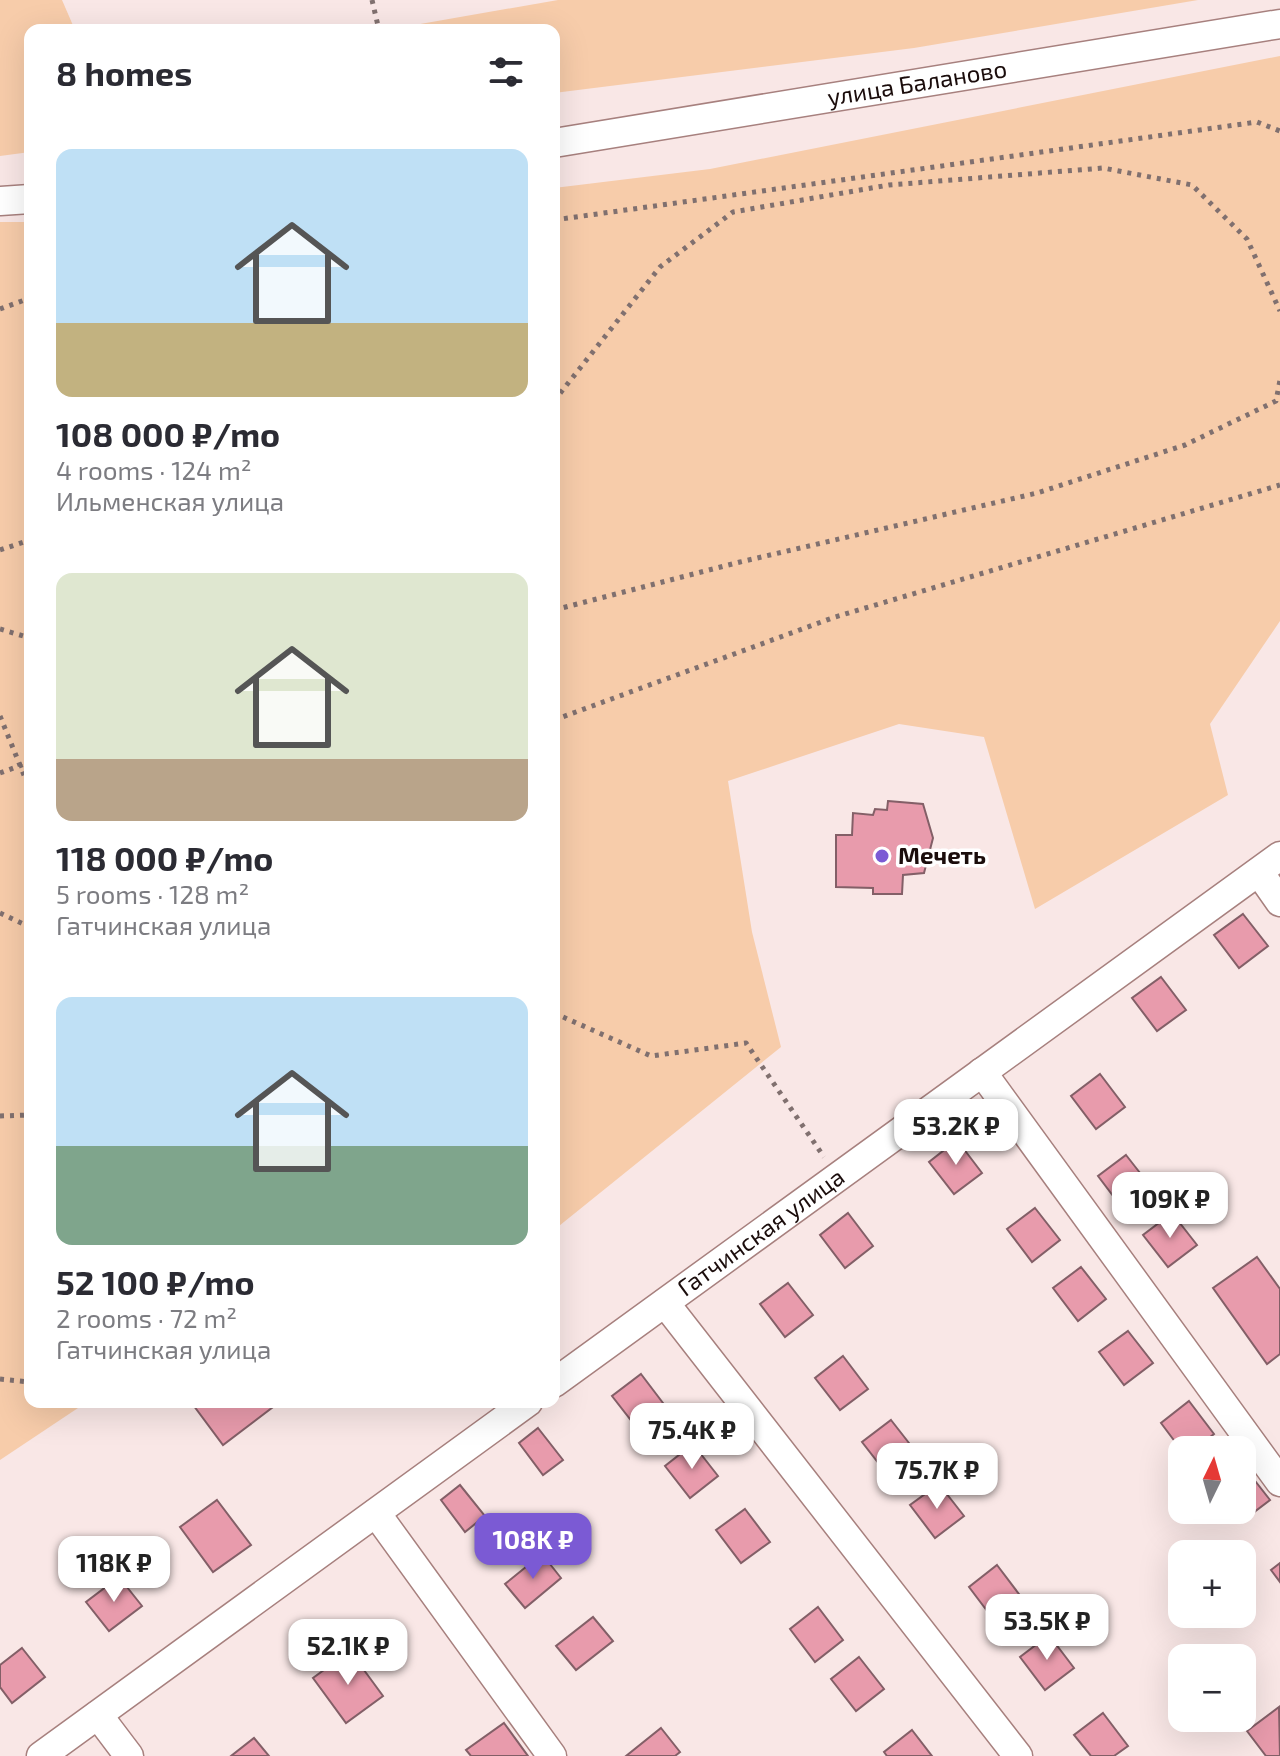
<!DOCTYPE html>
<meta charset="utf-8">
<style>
:root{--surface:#fff;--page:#f7f7f7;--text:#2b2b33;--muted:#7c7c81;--accent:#7b5ad4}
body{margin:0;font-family:"Exo 2",sans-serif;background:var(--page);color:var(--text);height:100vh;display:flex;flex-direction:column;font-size:30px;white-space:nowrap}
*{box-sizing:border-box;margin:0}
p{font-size:26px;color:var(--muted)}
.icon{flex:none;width:44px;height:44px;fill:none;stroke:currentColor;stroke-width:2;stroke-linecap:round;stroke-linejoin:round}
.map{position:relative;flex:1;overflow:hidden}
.drawer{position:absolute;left:24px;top:24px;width:536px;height:1384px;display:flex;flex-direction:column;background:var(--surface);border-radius:16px;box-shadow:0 8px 32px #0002}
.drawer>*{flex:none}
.needle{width:52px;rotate:5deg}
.controls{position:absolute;left:1168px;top:1436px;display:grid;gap:16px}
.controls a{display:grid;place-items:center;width:88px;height:88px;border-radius:16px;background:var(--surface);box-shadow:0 8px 32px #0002;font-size:40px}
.price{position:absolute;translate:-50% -68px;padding:0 18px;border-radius:16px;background:#fff;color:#222;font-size:26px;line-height:52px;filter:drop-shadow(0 2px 4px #0008)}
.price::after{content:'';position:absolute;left:50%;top:48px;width:24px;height:18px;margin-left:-12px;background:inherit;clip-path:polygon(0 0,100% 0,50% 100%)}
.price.selected{background:var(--accent);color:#fff}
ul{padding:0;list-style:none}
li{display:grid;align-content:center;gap:16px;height:424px;padding:0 32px}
li span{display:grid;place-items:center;height:248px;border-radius:16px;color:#555}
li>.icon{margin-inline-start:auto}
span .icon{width:144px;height:144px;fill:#fffc;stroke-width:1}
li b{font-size:34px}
h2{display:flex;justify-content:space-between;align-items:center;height:96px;padding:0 32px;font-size:34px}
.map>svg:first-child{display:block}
.green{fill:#f7ccaa}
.building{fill:#e89bac;stroke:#835f67;stroke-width:2}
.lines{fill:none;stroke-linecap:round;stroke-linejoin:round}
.minor-casing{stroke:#a7807e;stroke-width:31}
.path{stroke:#80706f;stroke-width:5;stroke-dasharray:4 6;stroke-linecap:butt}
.minor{stroke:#fff;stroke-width:28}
.poi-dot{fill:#7b5ad4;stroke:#fff;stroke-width:3}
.labels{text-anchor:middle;stroke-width:7;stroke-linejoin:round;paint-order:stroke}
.street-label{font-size:24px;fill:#1a0c0b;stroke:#fff}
.poi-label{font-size:24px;font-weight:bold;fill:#1a0c0b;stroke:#fff;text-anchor:start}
</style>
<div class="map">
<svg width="1280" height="1756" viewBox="0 0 1280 1756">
<rect width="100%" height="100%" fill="#f9e7e6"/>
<g class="green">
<polygon points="0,0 62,0 75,30 30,30 30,152 0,156"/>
<polygon points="558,0 1198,0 914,48 554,93 554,30 386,30"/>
<polygon points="1280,56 1280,621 1210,724 1228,795 1035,909 984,737 899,724 728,781 752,932 781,1047 554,1230 554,188 710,169"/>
<polygon points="0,222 30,222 30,1402 87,1402 0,1460"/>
</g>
<g class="building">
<polygon points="888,801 923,804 933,838 924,873 903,875 902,894 873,894 873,888 836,887 836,835 852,835 853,813 873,815 875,809 887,810"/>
<polygon points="1243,914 1268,946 1239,968 1214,935"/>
<polygon points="1161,977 1186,1010 1157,1031 1132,998"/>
<polygon points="1100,1074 1125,1107 1096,1129 1071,1096"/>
<polygon points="957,1140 982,1173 954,1194 929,1162"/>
<polygon points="1126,1155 1151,1187 1123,1209 1098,1176"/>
<polygon points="1035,1208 1060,1240 1032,1262 1007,1229"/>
<polygon points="848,1213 873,1246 845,1268 820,1235"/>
<polygon points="1172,1213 1197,1245 1168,1267 1143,1235"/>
<polygon points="1257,1257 1280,1289 1280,1354 1267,1364 1213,1288"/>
<polygon points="1081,1267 1106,1299 1078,1321 1053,1288"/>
<polygon points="788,1283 813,1315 785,1337 760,1304"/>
<polygon points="1128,1331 1153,1363 1124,1385 1099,1352"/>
<polygon points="843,1356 868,1389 840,1410 815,1378"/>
<polygon points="641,1374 666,1407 637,1428 612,1396"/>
<polygon points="1189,1401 1214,1434 1193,1450 1182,1451 1161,1423"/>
<polygon points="191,1402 269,1402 273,1407 223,1445"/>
<polygon points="891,1420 916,1452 887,1474 862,1442"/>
<polygon points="538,1428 563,1460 543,1475 519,1443"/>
<polygon points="693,1444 718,1476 690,1498 665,1466"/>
<polygon points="1245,1468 1270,1500 1241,1522 1232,1510 1242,1510 1242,1470"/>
<polygon points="939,1484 964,1516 935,1538 910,1505"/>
<polygon points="460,1485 485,1516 465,1532 441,1500"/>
<polygon points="217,1500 251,1545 213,1572 180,1527"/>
<polygon points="745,1509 770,1542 741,1563 716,1530"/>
<polygon points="542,1554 561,1578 525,1608 505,1584"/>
<polygon points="1280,1563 1280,1582 1271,1570"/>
<polygon points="997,1565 1022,1598 994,1620 969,1587"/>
<polygon points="119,1577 142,1606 109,1631 86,1602"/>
<polygon points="818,1607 843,1640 815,1662 790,1629"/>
<polygon points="593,1617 613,1641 576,1670 556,1646"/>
<polygon points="1049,1635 1074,1668 1045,1690 1020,1657"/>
<polygon points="22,1648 45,1677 12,1703 0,1687 0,1665"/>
<polygon points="350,1651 383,1696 346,1723 313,1678"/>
<polygon points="859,1657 884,1689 856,1711 831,1679"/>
<polygon points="1279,1707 1280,1756 1266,1756 1247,1731"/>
<polygon points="1103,1713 1128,1746 1114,1756 1091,1756 1074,1735"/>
<polygon points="504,1723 528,1756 471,1756 466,1750"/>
<polygon points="661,1728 680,1752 675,1756 626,1756"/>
<polygon points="912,1730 932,1756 887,1756 884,1752"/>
<polygon points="254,1738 269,1756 231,1756"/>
</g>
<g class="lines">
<g class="minor-casing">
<g id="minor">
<path id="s1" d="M554 143 1280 24"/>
<polyline points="0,201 30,199"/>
<polyline points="1259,872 1280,902"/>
<polyline points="982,1072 1280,1482"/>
<polyline points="665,1303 1018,1756"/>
<path id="s2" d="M554 1383 1280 856"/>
<polyline points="376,1513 552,1756"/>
<polyline points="98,1715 129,1756"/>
<polyline points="41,1756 528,1402"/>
</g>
</g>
<g class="path">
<polyline points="372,0 379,30"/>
<polyline points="554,220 1257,122 1280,131"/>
<polyline points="0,309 30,298"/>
<polyline points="554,401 660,267 733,212 889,185 1103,168 1192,185 1247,239 1280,311"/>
<polyline points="0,550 30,540"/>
<polyline points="554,610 740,562 1037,493 1185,445 1276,401 1280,380"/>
<polyline points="0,629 30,638"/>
<polyline points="0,716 30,790"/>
<polyline points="554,720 835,617 1280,485"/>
<polyline points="0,773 30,762"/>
<polyline points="0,913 30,927"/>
<polyline points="554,1013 651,1056 746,1043 824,1157"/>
<polyline points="0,1116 30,1115"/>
<polyline points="0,1379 30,1382"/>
</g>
<use href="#minor" class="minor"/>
</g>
<circle class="poi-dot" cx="882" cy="856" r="8"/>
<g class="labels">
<g class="street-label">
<text dy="8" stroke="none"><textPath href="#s1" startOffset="368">улица Баланово</textPath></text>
<text dy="8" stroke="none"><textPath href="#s2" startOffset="256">Гатчинская улица</textPath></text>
</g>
<g class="poi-label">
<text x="898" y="864">Мечеть</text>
</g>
</g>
</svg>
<div class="controls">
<a><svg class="needle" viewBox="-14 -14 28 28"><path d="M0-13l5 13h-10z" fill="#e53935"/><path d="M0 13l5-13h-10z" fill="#7c7c81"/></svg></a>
<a>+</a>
<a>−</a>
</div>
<b class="price" style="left:956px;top:1167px">53.2K ₽</b>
<b class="price" style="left:1170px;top:1240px">109K ₽</b>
<b class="price" style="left:692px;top:1471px">75.4K ₽</b>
<b class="price" style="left:937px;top:1511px">75.7K ₽</b>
<b class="price selected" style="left:533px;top:1581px">108K ₽</b>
<b class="price" style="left:114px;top:1604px">118K ₽</b>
<b class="price" style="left:1047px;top:1662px">53.5K ₽</b>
<b class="price" style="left:348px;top:1687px">52.1K ₽</b>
<section class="drawer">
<h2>8 homes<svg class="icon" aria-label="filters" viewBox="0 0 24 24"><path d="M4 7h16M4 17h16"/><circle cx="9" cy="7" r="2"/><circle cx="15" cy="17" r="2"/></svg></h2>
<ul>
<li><span style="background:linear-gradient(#bfe0f5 70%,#c2b280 0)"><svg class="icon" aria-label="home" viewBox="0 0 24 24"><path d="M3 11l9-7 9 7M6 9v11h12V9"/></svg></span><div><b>108 000 ₽/mo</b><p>4 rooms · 124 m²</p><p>Ильменская улица</p></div></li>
<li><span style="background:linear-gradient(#dfe7d0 75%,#b9a48a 0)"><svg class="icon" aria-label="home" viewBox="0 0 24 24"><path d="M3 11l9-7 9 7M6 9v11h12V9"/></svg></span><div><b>118 000 ₽/mo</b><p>5 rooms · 128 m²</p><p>Гатчинская улица</p></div></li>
<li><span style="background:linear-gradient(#bfe0f5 60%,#7fa58c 0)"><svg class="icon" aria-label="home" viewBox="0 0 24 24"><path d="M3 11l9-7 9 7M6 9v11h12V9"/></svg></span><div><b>52 100 ₽/mo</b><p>2 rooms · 72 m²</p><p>Гатчинская улица</p></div></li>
</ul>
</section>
</div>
